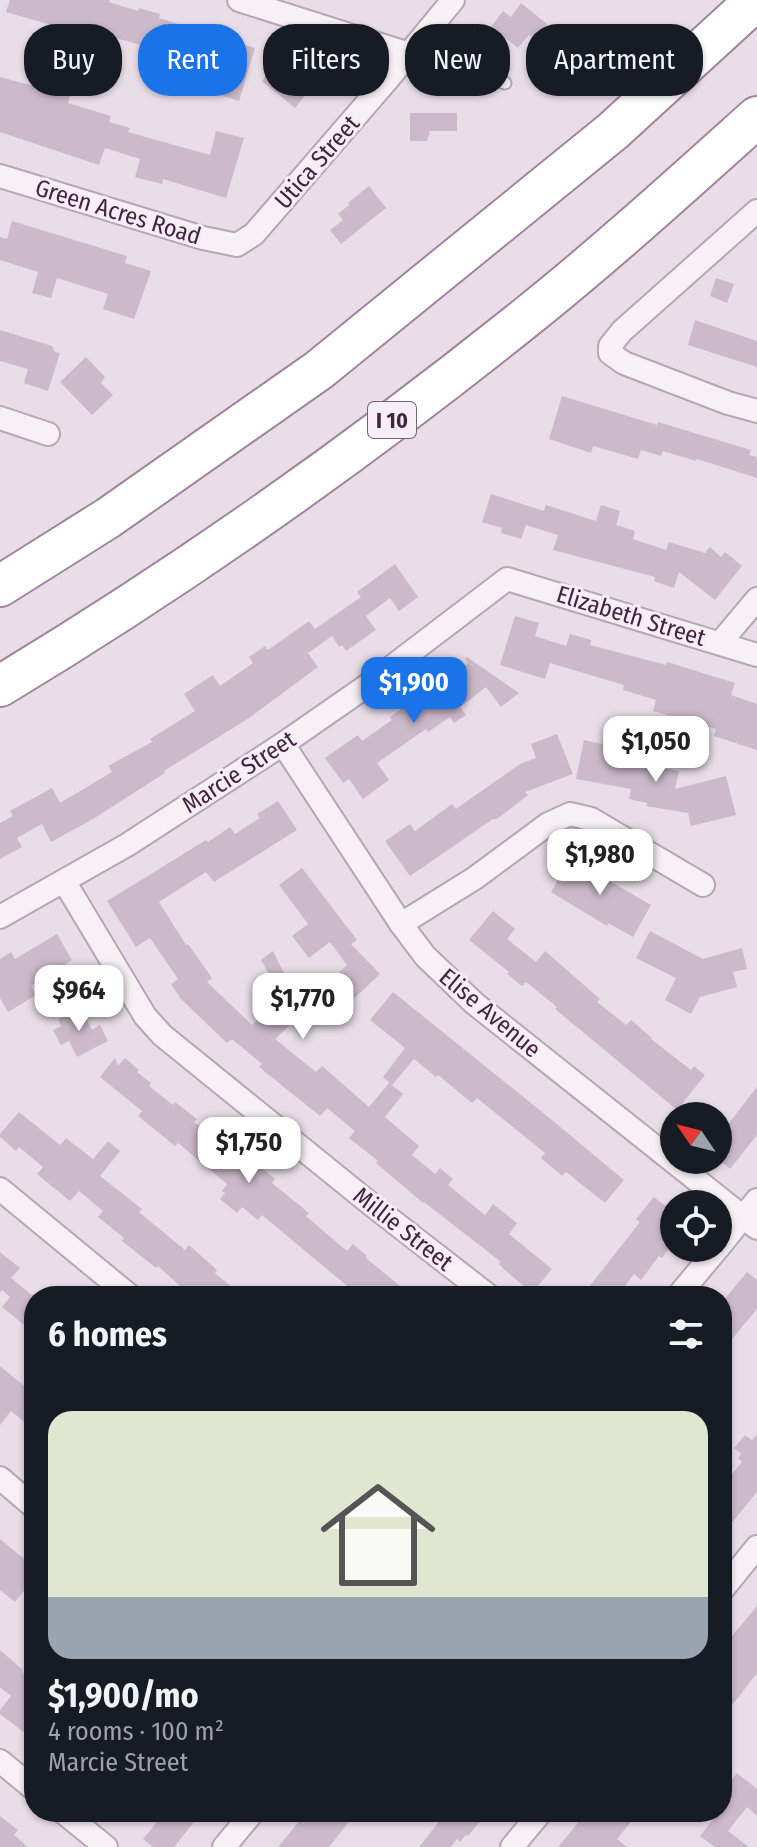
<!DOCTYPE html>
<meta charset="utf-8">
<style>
:root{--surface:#171b24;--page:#20242c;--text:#f1f3f6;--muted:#9ea1a6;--accent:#1a73e8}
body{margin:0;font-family:"Fira Sans Condensed",sans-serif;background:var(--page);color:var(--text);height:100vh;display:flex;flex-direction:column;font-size:30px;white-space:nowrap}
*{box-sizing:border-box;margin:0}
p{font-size:26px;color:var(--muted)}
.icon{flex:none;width:44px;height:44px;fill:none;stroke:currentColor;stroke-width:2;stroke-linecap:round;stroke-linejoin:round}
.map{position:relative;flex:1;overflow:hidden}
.sheet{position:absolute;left:24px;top:1286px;width:708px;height:536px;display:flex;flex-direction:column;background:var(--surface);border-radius:32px;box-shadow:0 2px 6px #0004}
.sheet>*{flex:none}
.banner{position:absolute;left:24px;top:24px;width:710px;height:72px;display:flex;gap:16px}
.needle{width:52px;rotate:305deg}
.fabs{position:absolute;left:660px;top:1102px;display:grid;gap:16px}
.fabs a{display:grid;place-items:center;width:72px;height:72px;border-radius:50%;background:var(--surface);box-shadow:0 2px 6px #0004;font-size:40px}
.price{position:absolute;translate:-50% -68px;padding:0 18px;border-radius:16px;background:#fff;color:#222;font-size:26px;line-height:52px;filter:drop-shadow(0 2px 4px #0008)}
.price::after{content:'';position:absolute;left:50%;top:48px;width:24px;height:18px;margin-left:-12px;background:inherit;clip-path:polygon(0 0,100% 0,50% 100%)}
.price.on{background:var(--accent);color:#fff}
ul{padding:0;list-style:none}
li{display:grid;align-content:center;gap:16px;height:424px;padding:0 24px}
li span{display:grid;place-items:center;height:248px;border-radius:24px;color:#555}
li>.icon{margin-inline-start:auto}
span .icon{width:144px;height:144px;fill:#fffc;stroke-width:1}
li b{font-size:34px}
h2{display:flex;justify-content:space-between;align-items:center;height:96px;padding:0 24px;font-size:34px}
.pill{padding:0 28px;border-radius:32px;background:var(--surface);box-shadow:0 2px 6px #0004;font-size:28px;line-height:72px}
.pill.on{background:var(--accent);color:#fff}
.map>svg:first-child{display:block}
.building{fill:#ccbaca}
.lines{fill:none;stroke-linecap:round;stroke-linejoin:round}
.service-casing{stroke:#b7a6b5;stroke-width:15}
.minor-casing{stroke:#b7a6b5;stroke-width:26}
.motorway-casing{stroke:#a1849e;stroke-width:44}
.service{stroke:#f7f1f6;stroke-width:11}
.minor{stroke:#f7f1f6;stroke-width:22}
.motorway{stroke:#fff;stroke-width:40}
.labels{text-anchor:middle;stroke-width:6;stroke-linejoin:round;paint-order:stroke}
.shield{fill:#f6edf6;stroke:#776175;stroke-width:2}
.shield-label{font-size:22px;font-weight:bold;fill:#41253e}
.street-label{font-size:24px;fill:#41253e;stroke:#f6edf6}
</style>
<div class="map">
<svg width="757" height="1847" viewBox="0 0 757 1847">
<rect width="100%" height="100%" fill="#e9dee8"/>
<g class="building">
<polygon points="10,0 110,0 109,2 138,11 139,8 160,14 159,18 255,48 239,101 197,88 201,74 151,59 154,49 116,38 115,40 83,30 81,38 72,36 70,40 52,35 55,26 6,12"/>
<polygon points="521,3 547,24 535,39 529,35 518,48 491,27 503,11 511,17"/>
<polygon points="292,56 319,78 295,108 262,81 274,65 280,70"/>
<polygon points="50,74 74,81 68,103 111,116 109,122 130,128 128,132 210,155 216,131 244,138 226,198 163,179 162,184 135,177 140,159 105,148 99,165 0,132 0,77 45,89"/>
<polygon points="410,113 457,113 457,131 430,131 427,141 410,141"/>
<polygon points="369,186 386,208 341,244 330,230 343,220 338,214 349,205 348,203"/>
<polygon points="12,221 127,256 125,263 151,271 134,319 103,309 108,294 57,278 51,298 32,293 38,272 0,260 0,237 7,239"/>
<polygon points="716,278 734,284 727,303 710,296"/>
<polygon points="695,320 757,341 757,367 688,345"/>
<polygon points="0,330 52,346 55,352 60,353 48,391 24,383 28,369 0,361"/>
<polygon points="86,357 105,377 101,383 113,395 92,415 60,382"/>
<polygon points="562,396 657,425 658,422 751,450 749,455 757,457 757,478 710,463 696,459 696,461 663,451 661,456 641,450 638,459 593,446 591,453 549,439"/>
<polygon points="491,494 544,511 546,505 596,521 601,505 620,511 616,525 635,531 633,539 666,550 669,542 705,553 710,547 721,557 725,552 742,566 715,600 679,572 674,588 654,581 655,577 553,550 558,535 526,525 521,539 501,533 502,528 482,522"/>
<polygon points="395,564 418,597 399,611 390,598 366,616 376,630 346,651 342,645 339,647 332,636 308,653 318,667 249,718 164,771 165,773 93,819 51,842 42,824 17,838 22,847 0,859 0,823 13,816 10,811 52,788 60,803 112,772 108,766 152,742 150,739 195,711 184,694 213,675 220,686 253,663 249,657 265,646 268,650 309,621 315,629 361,597 357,592"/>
<polygon points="515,616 539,623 535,636 566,646 570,634 591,640 590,645 666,665 667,662 735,683 731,695 757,704 757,750 714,736 716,729 653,711 656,700 623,690 624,685 550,663 545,679 500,665"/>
<polygon points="467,657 519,693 501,707 486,687 460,707 466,715 454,723 450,717 428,732 426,729 377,763 389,780 363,799 349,779 343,783 325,758 358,735 362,741 392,720 390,717 468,663 465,659"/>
<polygon points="557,734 573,774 525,792 528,795 509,810 497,819 493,819 410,876 385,841 410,824 415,831 452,804 456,809 520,764 536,758 531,744"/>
<polygon points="584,740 628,750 626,761 679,771 675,789 726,776 736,815 691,826 688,813 646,806 647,803 629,799 631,789 576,779"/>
<polygon points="278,801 297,830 214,882 206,872 159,902 186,945 188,944 212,978 207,982 252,1025 281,996 300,1015 275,1039 316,1072 322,1066 369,1107 389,1083 403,1094 385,1117 419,1146 412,1155 435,1174 440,1168 453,1179 448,1185 485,1215 493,1204 517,1223 509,1234 552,1269 532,1293 506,1271 499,1264 501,1262 424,1202 423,1203 376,1163 378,1161 349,1138 355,1131 327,1108 320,1116 259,1067 262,1064 232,1039 227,1043 181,999 171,984 178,979 150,938 136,947 107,901 206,840 208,842 230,827 235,834 260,818 257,814"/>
<polygon points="573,854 610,876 608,880 651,905 633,937 608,923 607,926 551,892"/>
<polygon points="302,868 357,940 351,944 380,974 348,1004 328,983 347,965 330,942 309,958 292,936 308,924 279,885"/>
<polygon points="493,911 515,929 507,939 536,962 545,951 600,999 597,1002 626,1025 631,1020 652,1038 651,1039 691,1070 694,1066 705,1075 677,1110 555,1009 557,1007 526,982 522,986 507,974 509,972 469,940"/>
<polygon points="650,931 703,959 742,948 747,969 733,972 737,987 700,997 691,1014 665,1000 676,978 636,958"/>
<polygon points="57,934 72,960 31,986 36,995 8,1012 0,998 0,959 11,952 15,959"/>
<polygon points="273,951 284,973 273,981 261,960"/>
<polygon points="393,992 552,1120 624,1180 605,1203 566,1172 562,1176 541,1158 545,1153 477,1098 472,1103 438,1075 436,1077 414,1059 392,1085 383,1077 405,1048 370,1020"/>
<polygon points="80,1007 92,1030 100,1025 108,1041 77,1057 69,1041 61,1045 53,1030 61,1026 58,1019"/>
<polygon points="115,1058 118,1066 125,1058 139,1070 137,1072 151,1083 149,1086 173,1105 175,1102 197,1119 194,1122 222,1144 226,1138 275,1179 272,1183 309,1213 306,1216 321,1229 347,1251 353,1244 367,1256 366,1258 412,1296 359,1296 262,1215 258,1220 242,1207 237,1213 220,1199 225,1193 222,1191 227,1184 178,1143 175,1146 138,1116 142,1111 100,1077"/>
<polygon points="757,1087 757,1135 730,1169 718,1159 718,1120 726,1127"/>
<polygon points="19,1112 60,1145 66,1138 93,1159 108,1141 120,1151 100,1176 142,1209 139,1212 185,1250 189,1245 217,1270 215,1273 243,1296 191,1296 158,1266 156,1268 122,1241 124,1238 98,1217 103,1211 79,1191 70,1201 37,1174 43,1167 19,1147 16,1151 0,1137 0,1134"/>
<polygon points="654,1197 674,1213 674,1242 662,1258 659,1256 641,1280 634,1274 617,1296 582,1296 640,1222 636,1219"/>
<polygon points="0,1252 20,1268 11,1278 34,1297 34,1333 2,1307 10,1297 2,1290 0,1292"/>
<polygon points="747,1272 757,1280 757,1309 722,1351 722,1302"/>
<polygon points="0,1366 34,1394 34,1430 11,1411 0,1425"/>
<polygon points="757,1434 757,1492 730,1525 722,1518 722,1486 742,1462 738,1458 741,1454 734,1448 745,1435 752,1440"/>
<polygon points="0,1539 23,1558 25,1556 34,1563 34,1578 15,1602 0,1590"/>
<polygon points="757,1606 757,1673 733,1704 722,1695 722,1648"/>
<polygon points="0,1650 23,1670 22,1672 34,1681 34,1740 0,1714 0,1710 11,1696 0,1687"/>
<polygon points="737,1773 757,1789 757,1816 747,1807 728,1831 749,1847 715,1847 700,1836 719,1812 722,1812 722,1792"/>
<polygon points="165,1812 202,1812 174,1847 153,1847 143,1839"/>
<polygon points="310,1812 348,1812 343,1819 348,1823 329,1847 278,1847 301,1819 303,1820"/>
<polygon points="424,1812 488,1812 468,1836 466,1835 460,1842 457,1839 451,1847 419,1847 438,1823"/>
<polygon points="587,1812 639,1812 617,1839 627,1847 558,1847"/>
<polygon points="0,1816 18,1830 14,1835 28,1847 0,1847"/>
</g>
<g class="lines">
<g class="service-casing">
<polyline id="service" points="409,54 505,83"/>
</g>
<g class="minor-casing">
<g id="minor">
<polyline points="239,0 409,54"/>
<polyline points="0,176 203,238 237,245 254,234 388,79 453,0"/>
<polyline points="757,211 622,331 610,346 610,353 624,363 728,403 757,411"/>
<polyline points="0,418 48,434"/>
<polyline points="720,643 757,599"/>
<polyline points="283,744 401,924 425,956 474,1003 757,1228"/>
<polyline points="64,881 145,1016 162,1035 372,1205 489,1296"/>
<polyline points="0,917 127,845 283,744 368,685 507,579 757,655"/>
<polyline points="401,924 475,878 548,824 570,814 591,819 703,885"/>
<polyline points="0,1189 130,1296"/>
<polyline points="718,1248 757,1200"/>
<polyline points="678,1296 718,1248"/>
<polyline points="0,1478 34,1507"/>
<polyline points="722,1590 757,1547"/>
<polyline points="0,1761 34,1789"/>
<polyline points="63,1812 106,1847"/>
<polyline points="224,1847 253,1812"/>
<polyline points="512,1847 541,1812"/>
</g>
</g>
<g class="motorway-casing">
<g id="motorway">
<polyline points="0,586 108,518 319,370 613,131 756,0"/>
<path d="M0 686C181 577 354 455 519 323 601 258 679 187 757 117"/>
</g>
</g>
<use href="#service" class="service"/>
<use href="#minor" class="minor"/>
<use href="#motorway" class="motorway"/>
</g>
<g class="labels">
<rect class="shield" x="368" y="402" width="48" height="36" rx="6"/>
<g class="shield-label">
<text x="392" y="428">I 10</text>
</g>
<g class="street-label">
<text transform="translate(317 162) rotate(-49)" y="8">Utica Street</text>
<text transform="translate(118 212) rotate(17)" y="8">Green Acres Road</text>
<text transform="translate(631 616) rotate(17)" y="8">Elizabeth Street</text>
<text transform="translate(239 772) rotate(-33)" y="8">Marcie Street</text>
<text transform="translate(490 1013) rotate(40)" y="8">Elise Avenue</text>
<text transform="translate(403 1229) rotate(38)" y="8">Millie Street</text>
</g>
</g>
</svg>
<div class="fabs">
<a><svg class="needle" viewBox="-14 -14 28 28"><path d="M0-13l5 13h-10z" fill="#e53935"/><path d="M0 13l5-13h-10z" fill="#9ea1a6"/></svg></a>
<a><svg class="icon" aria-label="locate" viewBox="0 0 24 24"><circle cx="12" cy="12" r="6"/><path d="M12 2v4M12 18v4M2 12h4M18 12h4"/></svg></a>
</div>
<b class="price on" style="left:414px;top:725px">$1,900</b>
<b class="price" style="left:656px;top:784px">$1,050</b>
<b class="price" style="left:600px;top:897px">$1,980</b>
<b class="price" style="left:79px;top:1033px">$964</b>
<b class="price" style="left:303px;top:1041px">$1,770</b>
<b class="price" style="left:249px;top:1185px">$1,750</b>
<div class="banner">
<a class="pill">Buy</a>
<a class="pill on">Rent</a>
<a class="pill">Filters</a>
<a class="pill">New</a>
<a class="pill">Apartment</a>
</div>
<section class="sheet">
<h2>6 homes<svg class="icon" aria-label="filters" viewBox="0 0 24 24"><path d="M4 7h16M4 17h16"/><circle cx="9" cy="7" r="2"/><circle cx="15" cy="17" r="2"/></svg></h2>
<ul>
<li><span style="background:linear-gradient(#dfe7d0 75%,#9aa5b1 0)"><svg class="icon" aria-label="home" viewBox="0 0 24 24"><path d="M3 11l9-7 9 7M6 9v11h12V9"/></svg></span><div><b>$1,900/mo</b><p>4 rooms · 100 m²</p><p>Marcie Street</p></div></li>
</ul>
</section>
</div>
